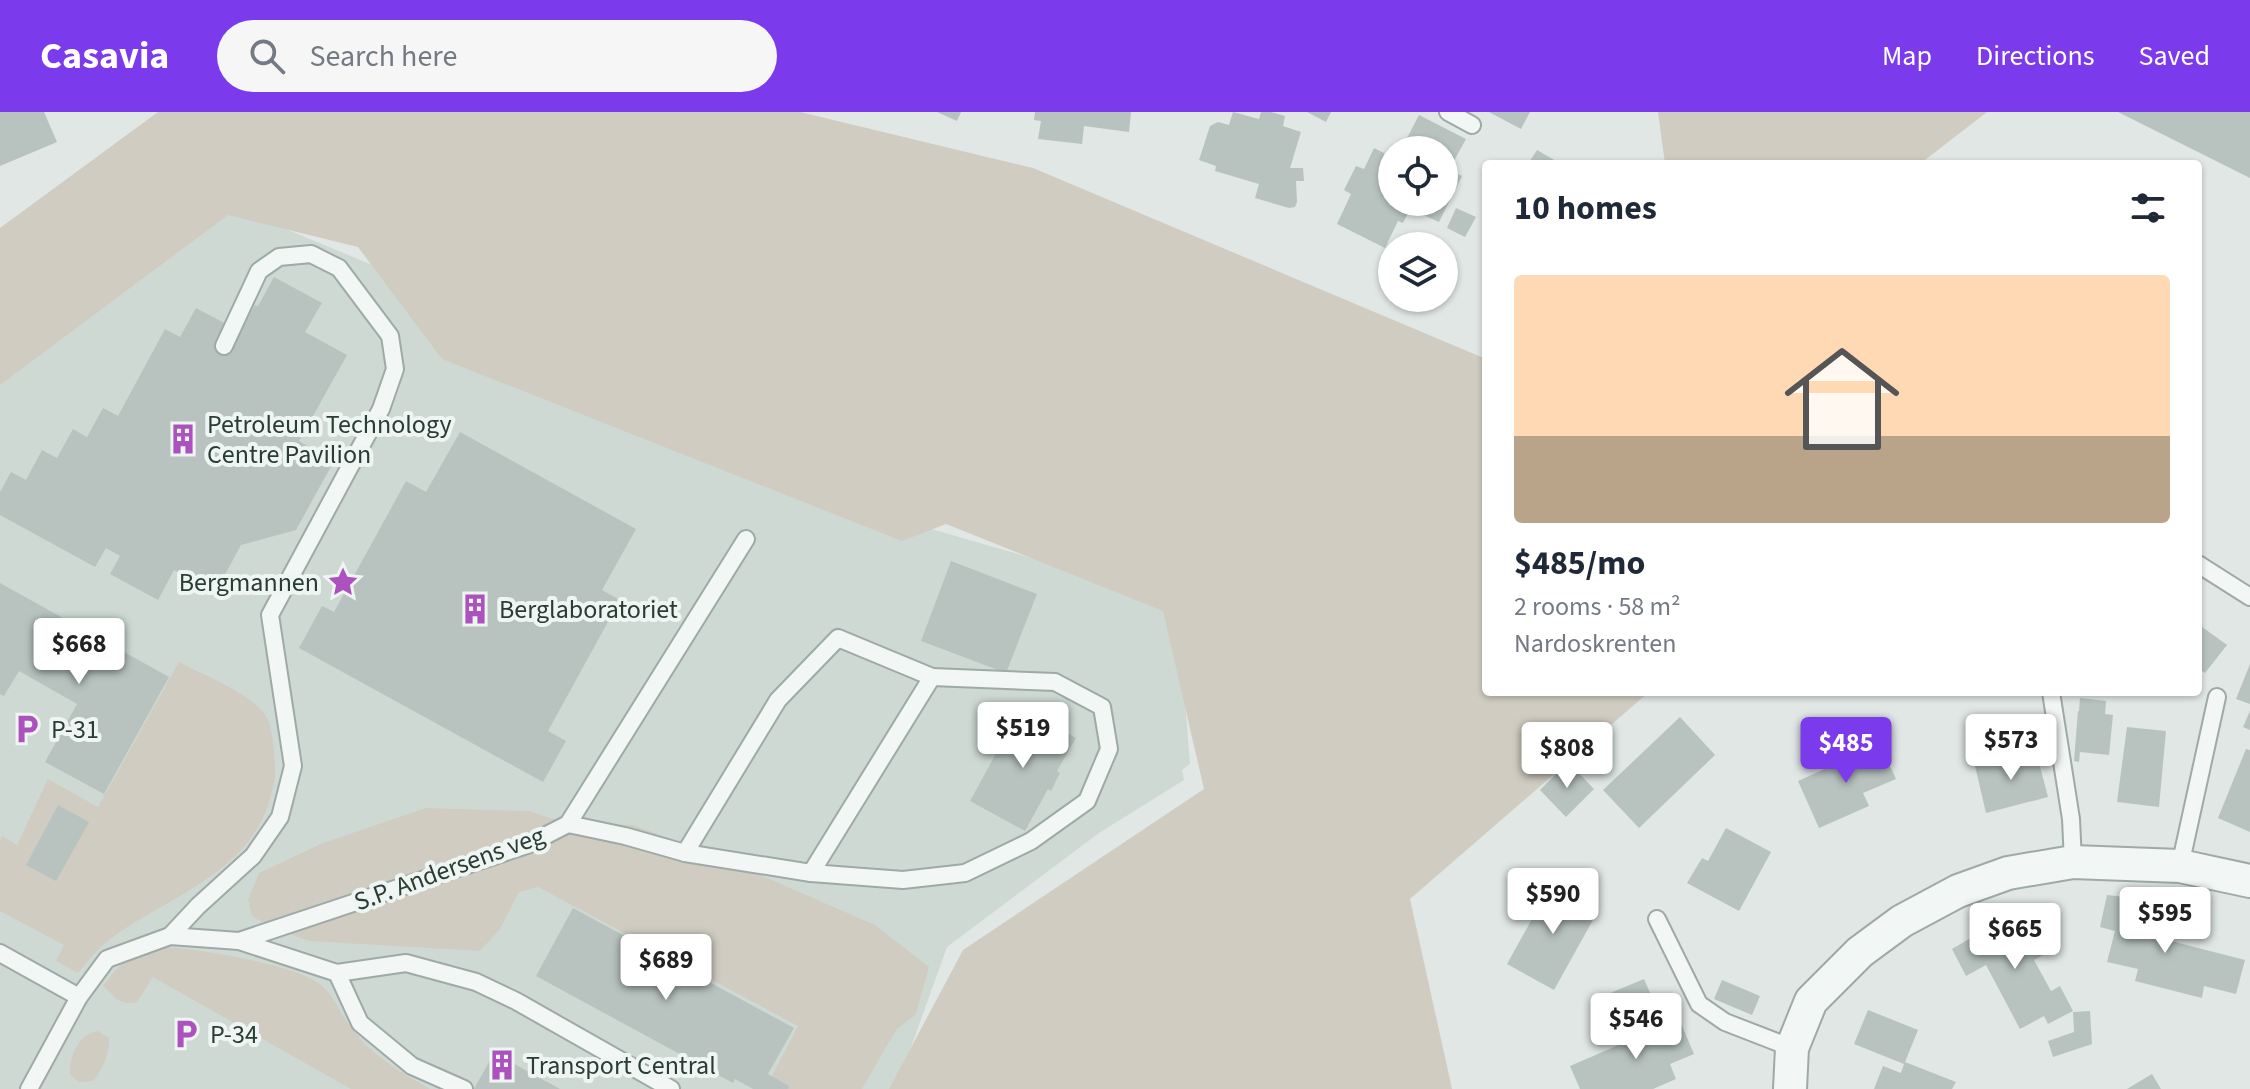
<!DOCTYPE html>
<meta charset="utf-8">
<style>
:root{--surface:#fff;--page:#f6f6f7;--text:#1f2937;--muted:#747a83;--accent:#7c3aed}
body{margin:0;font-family:"Source Sans 3",sans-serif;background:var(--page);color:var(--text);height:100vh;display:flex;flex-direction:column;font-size:30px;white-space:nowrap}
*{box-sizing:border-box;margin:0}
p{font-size:26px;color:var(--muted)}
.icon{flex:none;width:44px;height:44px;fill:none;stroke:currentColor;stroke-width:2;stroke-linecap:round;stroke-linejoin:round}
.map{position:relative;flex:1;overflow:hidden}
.details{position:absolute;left:1482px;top:48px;width:720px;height:536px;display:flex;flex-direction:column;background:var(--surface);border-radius:8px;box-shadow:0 2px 6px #0004}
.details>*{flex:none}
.controls{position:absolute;left:1378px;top:24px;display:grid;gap:16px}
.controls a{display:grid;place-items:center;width:80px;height:80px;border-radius:50%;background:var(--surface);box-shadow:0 2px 6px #0004;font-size:40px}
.price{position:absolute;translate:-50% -68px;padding:0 18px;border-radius:8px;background:#fff;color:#222;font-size:26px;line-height:52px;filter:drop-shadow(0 2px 4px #0008)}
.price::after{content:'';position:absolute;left:50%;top:48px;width:24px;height:18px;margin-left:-12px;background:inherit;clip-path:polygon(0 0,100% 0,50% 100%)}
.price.active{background:var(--accent);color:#fff}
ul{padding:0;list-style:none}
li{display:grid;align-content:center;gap:16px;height:424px;padding:0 32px}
li span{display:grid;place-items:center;height:248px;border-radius:8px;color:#555}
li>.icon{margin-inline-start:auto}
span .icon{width:144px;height:144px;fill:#fffc;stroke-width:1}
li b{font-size:34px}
h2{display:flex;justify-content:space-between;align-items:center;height:96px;padding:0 32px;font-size:34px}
header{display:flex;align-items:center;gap:48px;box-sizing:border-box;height:112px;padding:0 40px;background:var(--accent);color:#fff}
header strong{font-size:38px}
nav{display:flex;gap:44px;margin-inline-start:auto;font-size:28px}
.search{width:560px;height:72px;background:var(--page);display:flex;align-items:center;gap:20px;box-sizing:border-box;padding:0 28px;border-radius:44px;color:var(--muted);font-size:30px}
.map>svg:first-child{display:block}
.built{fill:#ced9d4}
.green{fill:#d0ccc2}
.building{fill:#b8c3bf}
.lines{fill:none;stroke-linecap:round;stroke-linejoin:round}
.service-casing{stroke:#9eaaa5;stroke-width:20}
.minor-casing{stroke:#9eaaa5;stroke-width:36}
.service{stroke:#f2f6f4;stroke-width:16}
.minor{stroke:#f2f6f4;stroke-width:32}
.labels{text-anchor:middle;stroke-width:8;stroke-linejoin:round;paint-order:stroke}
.poi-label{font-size:26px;fill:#2a3d35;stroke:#eff5f2;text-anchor:start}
.street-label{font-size:26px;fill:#2a3d35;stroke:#eff5f2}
</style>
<header>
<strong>Casavia</strong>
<div class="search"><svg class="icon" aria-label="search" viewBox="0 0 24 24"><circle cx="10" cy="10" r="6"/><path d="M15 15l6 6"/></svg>Search here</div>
<nav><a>Map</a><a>Directions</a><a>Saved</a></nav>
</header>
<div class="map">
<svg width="2250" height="977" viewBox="0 0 2250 977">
<rect width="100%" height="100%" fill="#e0e7e4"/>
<polygon class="built" points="190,77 401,165 734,360 1177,488 1190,652 1182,658 1184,668 1099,721 947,835 896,977 0,977 0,270"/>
<g class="green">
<polygon points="158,0 800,0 1033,56 1486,247 1486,580 1649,580 1410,787 1452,977 889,977 963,838 1204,677 1163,499 946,412 902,429 442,247 358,135 228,103 0,273 0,116"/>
<polygon points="1658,0 1987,0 1925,48 1925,52 1665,52"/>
<path d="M179 550C205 564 244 578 263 600 273 612 274 637 275 653 276 664 274 672 271 683 253 758 175 782 117 822 101 833 90 846 78 861L56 849 64 833 0 799V729L2 724 17 733 48 667 98 695Z"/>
<polygon points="426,696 529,699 568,712 633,713 717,744 875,813 929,855 916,902 896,918 862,977 765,977 798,914 538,775 519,780 500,817 480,839 309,829 268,814 252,804 248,788 259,761 323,731"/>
<path d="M166 835C199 837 297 853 321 873 335 885 341 903 353 918 374 945 401 960 430 977H351L153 865 137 890C118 894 116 885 103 874 124 846 132 842 166 835Z"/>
<path d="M98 919 109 926C110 940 102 959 93 969L79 970 70 962C69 945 79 921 98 919Z"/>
</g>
<g class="building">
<polygon points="0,0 44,0 57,30 0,54"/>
<polygon points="937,0 961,0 957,9"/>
<polygon points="1035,0 1131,0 1129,20 1084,14 1082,32 1038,27 1041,9 1034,8"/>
<polygon points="1233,0 1259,7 1261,0 1271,0 1285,4 1283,14 1301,20 1290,56 1303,56 1304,69 1296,69 1297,90 1295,95 1289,96 1255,86 1259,72 1215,59 1216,54 1199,48 1210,14 1218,10 1229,13"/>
<polygon points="1307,0 1331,0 1326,10"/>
<polygon points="1489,0 1530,0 1521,17"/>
<polygon points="2118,0 2250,0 2250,66"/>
<polygon points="1419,3 1466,27 1451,54 1444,50 1444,38 1420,38 1405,30"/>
<polygon points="1374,36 1392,45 1392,90 1444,90 1444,56 1462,64 1439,110 1410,97 1403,111 1398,109 1385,136 1337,112 1351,82 1344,78 1356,54 1364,57"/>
<polygon points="1537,38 1561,52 1528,52"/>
<polygon points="1456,96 1476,105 1465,125 1447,116"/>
<polygon points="274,165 322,191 305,220 347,243 299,329 334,349 296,418 241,433 215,481 174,458 158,488 110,462 120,444 106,436 95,455 0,403 0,380 11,360 26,368 42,338 57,346 73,317 87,325 103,296 118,304 165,217 180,225 196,196 228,213 230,238 255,193 258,194"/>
<polygon points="460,320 636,417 602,478 620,488 548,619 566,629 543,670 299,536 322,494 334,500 406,369 426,380"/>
<polygon points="951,449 1037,482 1006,561 921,529"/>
<polygon points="0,471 169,565 104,682 45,650 77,592 19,559 4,584 0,582"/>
<polygon points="2198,512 2227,533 2205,561 2198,556"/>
<polygon points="2250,552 2250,592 2236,587"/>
<polygon points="2080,586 2106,589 2105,602 2113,603 2109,643 2080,640 2079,650 2074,649 2078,599 2079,599"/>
<polygon points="1021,596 1076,626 1057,659 1060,661 1051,679 1048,677 1025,719 970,689"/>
<polygon points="2250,599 2250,618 2243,615"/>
<polygon points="1680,605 1715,643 1639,716 1603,678"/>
<polygon points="2127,615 2166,619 2159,695 2117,690"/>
<polygon points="1880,632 1896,667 1863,681 1869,694 1819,716 1798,669"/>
<polygon points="2246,637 2250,638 2250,720 2218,706"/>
<polygon points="2036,639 2048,685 1986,701 1975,654"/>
<polygon points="1568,650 1594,677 1566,705 1540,678"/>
<polygon points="58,693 89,710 56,769 26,753"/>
<polygon points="1726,716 1771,740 1739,799 1687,771 1702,746 1708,749"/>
<polygon points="1552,771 1599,797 1554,878 1507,852"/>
<polygon points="2107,783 2144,787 2136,820 2245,848 2236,882 2204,874 2202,886 2135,869 2138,857 2107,850 2115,819 2100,815"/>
<polygon points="573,796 794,916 768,962 789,974 788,977 753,977 735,967 733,971 536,864"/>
<polygon points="2010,803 2021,823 2036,815 2049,840 2034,848 2051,879 2060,874 2073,899 2048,912 2044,904 2020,917 1986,853 1966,864 1952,837"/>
<polygon points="1644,867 1657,897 1621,912 1608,882"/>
<polygon points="1722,868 1760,884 1752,903 1714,887"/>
<polygon points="1868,898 1918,918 1905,950 1956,970 1952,977 1874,977 1883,954 1901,961 1904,952 1854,932"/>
<polygon points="2090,899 2092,932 2053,945 2048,929 2074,920 2073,900"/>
<polygon points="1679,907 1694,942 1670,952 1676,967 1653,977 1580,977 1570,954"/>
<polygon points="494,941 540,966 560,977 474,977"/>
<polygon points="2152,962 2161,977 2127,977"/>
</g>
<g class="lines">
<g class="service-casing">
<g id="service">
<polyline points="1448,0 1472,13"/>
<polyline points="2198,452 2250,485"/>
<polyline points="2051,580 2071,707 2073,750"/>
<polyline points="568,712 625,724 685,741 811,761 903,768 965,761 1031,729 1087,689 1109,637 1102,595 1055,570 932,565"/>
<polyline points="685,741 778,588 838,526 932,565 811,761"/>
<polyline points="2180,754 2217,585"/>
<polyline points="1657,807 1699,892 1725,910 1792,936"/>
<polyline points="170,824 198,794 253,744 280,705 293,654 270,503 381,297 395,257 390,224 339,156 311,142 279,145 259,159 224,234"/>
<polyline points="239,829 527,733 568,712 746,427"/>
<polyline points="0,841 79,885"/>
<polyline points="337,861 360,911 412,954 464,977"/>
<polyline points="29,977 79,885 107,847 170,824 239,829 337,861 406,851 476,870 516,889 671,977"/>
</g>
</g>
<g class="minor-casing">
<polyline id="minor" points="1790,977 1792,936 1811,889 1860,840 1902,809 1958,779 2008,761 2073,750 2180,754 2250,769"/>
</g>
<use href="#service" class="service"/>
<use href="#minor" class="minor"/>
</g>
<defs>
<g id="building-bare" transform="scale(2.4)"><path d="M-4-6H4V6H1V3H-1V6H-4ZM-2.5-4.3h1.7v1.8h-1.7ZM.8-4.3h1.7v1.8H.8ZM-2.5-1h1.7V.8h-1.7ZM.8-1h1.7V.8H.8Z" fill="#ac52bf" stroke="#eff5f2" stroke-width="2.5" paint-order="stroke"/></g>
<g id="sight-bare" transform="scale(2.4)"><path d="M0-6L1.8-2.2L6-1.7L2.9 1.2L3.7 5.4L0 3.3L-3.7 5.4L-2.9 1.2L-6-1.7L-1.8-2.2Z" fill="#ac52bf" stroke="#eff5f2" stroke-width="2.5" paint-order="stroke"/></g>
<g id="parking-bare" transform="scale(2.4)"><path d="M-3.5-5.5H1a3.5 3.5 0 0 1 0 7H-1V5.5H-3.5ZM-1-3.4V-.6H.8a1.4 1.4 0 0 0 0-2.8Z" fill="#ac52bf" stroke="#eff5f2" stroke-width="2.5" paint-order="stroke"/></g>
</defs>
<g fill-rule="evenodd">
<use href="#building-bare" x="183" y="327"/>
<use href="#sight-bare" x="343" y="470"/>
<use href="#building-bare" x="475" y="497"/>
<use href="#parking-bare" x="27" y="617"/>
<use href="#parking-bare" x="186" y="922"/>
<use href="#building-bare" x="502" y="953"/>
</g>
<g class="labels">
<g class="poi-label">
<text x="207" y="321">Petroleum Technology<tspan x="207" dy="30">Centre Pavilion</tspan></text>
<text x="319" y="479" text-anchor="end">Bergmannen</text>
<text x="499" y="506">Berglaboratoriet</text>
<text x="51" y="626">P-31</text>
<text x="210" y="931">P-34</text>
<text x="526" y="962">Transport Central</text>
</g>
<g class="street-label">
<text transform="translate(449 756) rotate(-20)" y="9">S.P. Andersens veg</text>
</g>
</g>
</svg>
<div class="controls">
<a><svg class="icon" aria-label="locate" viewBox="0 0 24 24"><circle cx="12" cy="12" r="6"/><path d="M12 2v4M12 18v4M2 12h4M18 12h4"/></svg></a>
<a><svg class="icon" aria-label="layers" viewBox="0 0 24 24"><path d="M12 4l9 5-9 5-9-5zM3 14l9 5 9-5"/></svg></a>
</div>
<b class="price" style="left:79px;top:574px">$668</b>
<b class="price" style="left:1023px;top:658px">$519</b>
<b class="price" style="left:2011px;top:670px">$573</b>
<b class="price active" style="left:1846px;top:673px">$485</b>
<b class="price" style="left:1567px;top:678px">$808</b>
<b class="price" style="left:1553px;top:824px">$590</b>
<b class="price" style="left:2165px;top:843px">$595</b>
<b class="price" style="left:2015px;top:859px">$665</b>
<b class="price" style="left:666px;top:890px">$689</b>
<b class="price" style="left:1636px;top:949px">$546</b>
<section class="details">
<h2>10 homes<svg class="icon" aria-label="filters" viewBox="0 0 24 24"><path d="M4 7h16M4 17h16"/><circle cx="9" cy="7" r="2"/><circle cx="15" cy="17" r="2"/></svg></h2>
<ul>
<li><span style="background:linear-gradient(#ffd9b3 65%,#b9a48a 0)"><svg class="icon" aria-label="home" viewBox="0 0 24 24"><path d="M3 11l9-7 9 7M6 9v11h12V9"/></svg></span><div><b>$485/mo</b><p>2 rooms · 58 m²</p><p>Nardoskrenten</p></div></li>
</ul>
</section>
</div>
